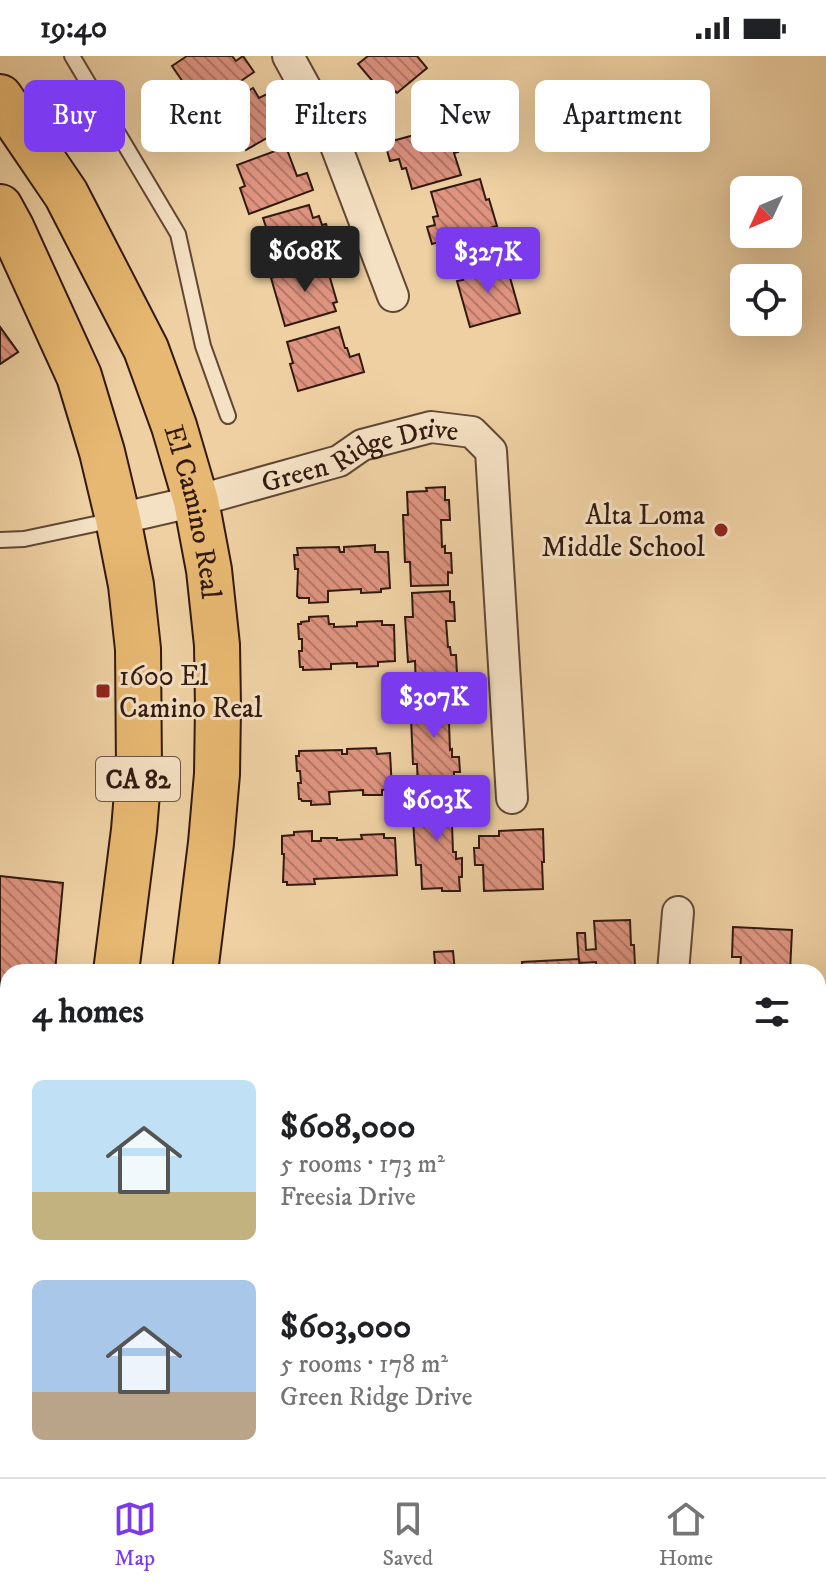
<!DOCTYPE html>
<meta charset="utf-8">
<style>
:root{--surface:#fff;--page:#f6f6f6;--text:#202124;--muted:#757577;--line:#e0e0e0;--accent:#7c3aed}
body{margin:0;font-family:"IM FELL DW Pica",serif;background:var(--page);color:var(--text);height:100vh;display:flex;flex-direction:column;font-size:30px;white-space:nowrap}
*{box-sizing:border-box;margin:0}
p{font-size:26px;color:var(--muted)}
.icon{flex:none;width:44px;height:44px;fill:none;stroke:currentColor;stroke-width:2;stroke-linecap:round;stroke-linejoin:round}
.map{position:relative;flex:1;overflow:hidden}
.side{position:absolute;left:0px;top:908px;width:826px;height:514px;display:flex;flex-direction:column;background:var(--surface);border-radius:24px 24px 0 0;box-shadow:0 8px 32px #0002}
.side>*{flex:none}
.top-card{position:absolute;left:24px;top:24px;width:778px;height:72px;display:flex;gap:16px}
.needle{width:52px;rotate:226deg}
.fabs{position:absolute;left:730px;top:120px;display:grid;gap:16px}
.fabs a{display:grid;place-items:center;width:72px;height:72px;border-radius:12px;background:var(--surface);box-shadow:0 8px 32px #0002;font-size:40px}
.price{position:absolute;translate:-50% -68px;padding:0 18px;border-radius:8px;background:var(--accent);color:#fff;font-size:26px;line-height:52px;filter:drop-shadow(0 2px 4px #0008)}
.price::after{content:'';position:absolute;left:50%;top:48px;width:24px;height:18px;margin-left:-12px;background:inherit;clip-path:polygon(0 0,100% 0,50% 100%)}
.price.active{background:#222;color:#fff}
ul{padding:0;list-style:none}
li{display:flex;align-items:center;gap:24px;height:200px;padding:0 32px}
li span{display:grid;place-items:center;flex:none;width:224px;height:160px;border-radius:12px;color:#555}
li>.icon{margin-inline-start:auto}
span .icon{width:96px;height:96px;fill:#fffc;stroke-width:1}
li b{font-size:34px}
h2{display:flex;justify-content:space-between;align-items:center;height:96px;padding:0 32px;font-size:34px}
.chip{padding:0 28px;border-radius:12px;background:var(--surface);box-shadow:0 8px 32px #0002;font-size:28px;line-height:72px}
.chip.active{background:var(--accent);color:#fff}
.status{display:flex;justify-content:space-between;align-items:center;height:56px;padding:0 40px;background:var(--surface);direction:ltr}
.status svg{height:22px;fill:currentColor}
.tabs{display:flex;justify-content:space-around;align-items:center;height:112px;border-top:2px solid var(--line);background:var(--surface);font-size:22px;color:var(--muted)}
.tabs a{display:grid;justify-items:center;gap:4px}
.tabs .active{color:var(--accent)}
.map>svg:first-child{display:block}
.building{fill:url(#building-back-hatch);stroke:#321a11;stroke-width:2}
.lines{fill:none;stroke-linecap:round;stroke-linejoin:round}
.lane-casing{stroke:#614835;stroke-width:18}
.street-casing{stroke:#614835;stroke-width:34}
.primary-casing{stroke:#321a11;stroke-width:48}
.lane{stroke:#f4e0c3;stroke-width:14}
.street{stroke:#f4e0c3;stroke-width:30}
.primary{stroke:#e7b871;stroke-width:44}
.poi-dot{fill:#8f2418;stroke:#f4e0c3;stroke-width:3}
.labels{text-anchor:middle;stroke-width:6;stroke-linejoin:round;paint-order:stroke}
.shield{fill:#f4e0c3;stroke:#6c5546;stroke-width:2}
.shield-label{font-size:26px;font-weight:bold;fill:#321a11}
.street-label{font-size:28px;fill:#321a11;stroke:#f4e0c3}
.poi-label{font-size:28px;fill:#321a11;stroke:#f4e0c3;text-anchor:end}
</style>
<div class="status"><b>19:40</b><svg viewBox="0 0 49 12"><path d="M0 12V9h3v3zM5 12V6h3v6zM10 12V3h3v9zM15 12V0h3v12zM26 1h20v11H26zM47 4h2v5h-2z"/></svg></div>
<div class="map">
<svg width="826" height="1421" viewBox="0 0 826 1421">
<defs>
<pattern id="building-back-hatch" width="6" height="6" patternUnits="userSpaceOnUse" patternTransform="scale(2)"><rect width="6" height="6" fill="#de9480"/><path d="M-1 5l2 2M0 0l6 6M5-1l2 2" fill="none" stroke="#b57867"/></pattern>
</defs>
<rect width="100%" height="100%" fill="#eed0a2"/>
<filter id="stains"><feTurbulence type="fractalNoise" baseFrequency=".0025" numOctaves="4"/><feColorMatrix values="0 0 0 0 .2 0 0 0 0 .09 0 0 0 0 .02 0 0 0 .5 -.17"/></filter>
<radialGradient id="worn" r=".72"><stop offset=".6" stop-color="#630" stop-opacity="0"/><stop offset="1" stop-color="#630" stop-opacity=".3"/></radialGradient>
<g class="building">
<polygon points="187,0 232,0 236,5 243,0 254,16 197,55 181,32 185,29 172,10"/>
<polygon points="368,0 417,0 427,12 397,37 394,34 386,41 358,8"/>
<polygon points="253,32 259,42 267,38 286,71 246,94 243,89 236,93 232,85 229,87 216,66 220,64 215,54"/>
<polygon points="451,69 458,96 454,97 461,119 412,133 406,112 402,113 399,103 390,105 385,87"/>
<polygon points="286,91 297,120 307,117 313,134 249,158 240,132 245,130 237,109"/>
<polygon points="480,123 486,144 489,143 497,170 432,188 427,171 435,169 433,161 438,160 431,136"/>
<polygon points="309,149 313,162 319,160 322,169 326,168 330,181 326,183 329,193 276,209 273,196 269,198 262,176 267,174 263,162"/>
<polygon points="322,207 324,216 328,215 337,246 333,247 336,255 285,270 271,222"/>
<polygon points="496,210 497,214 507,211 520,257 470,271 457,225 463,224 461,217 479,212 480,215"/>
<polygon points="0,271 18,296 0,308"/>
<polygon points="0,271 18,296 0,308"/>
<polygon points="339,271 345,292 347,292 350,301 359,298 364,316 298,335 290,308 293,307 287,286"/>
<polygon points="445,431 445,444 449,444 450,464 441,464 442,491 445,490 445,497 451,497 452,517 448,516 448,529 411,530 410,506 405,506 403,459 408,459 407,436 427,435 426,432"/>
<polygon points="375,489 375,496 388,496 390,532 381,533 381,536 361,537 361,533 328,535 328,546 309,547 309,542 299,542 297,540 298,513 295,513 294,499 298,499 297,492 339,491 340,496 344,496 344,491"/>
<polygon points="450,535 450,546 454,546 455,565 446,565 448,591 450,591 451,599 456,599 457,618 453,619 454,630 416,631 415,605 408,606 405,561 413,561 412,537"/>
<polygon points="328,560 329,568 334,568 334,571 357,570 357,566 382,565 382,569 394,569 395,605 378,606 378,610 357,611 357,607 331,608 331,613 303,614 303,611 300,611 299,595 302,595 302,583 299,583 298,568 301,568 301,566 309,565 309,561"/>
<polygon points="450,637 451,648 456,648 457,666 449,667 450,694 452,693 452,701 459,701 460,716 454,716 454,730 418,732 417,708 413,708 411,662 415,662 414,638"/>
<polygon points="376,692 377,698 390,697 392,733 382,734 382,739 363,739 363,734 329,736 330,748 311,749 311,745 302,745 301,743 299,743 298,727 301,727 300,715 297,715 296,700 299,700 299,695 342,694 342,698 347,698 347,693"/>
<polygon points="453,738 454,751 459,751 460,767 452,768 453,796 456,796 456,803 462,802 462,821 459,821 460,835 442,835 442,832 422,833 421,809 416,809 413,764 419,764 418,739"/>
<polygon points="543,773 544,806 542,806 543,833 484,835 483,809 475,809 474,792 479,792 479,780 499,780 499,775"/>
<polygon points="312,775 312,785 321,785 321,782 337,782 337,784 362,783 361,779 384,778 384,782 395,782 397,819 314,823 315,828 287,829 287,826 283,826 284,798 282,798 282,780 294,779 294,776"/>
<polygon points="0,820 63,827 55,916 8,916 8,1360 0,1359"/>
<polygon points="630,864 631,889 634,889 635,910 638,910 639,916 597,916 596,906 579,907 577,877 585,877 586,894 596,893 594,865"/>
<polygon points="733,871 792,874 790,916 740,916 741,901 732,901"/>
<polygon points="453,895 455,916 403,916 403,911 435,909 434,896"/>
<polygon points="579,903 580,916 522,916 522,906"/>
<polygon points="514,911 515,916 463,916 463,914"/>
<polygon points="818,1106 826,1110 826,1146 820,1144 819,1146 818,1146"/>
<polygon points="818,1264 826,1267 826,1301 818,1325"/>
<polygon points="818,1393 826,1396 826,1421 786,1421 789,1414 818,1414"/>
<polygon points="327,1414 360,1414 356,1418 358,1421 334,1421"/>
<polygon points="378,1414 425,1414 424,1417 434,1421 376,1421"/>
<polygon points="727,1414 779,1414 777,1421 763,1421 750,1416 748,1421 746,1421"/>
</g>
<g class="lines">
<g class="lane-casing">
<g id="lane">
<polyline points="72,0 178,178 203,290 228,360"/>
<polyline points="0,484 24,483 114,464"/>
<polyline points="6,1414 8,1414"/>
</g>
</g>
<g class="street-casing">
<g id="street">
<polyline points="288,0 333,82 393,240"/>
<path id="s1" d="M118 463 196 445 339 405 362 389 431 371 472 376 491 395 512 742"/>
<polyline points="673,916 678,856"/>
<polyline points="818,1196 826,1199"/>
<polyline points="596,1414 615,1421"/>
</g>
</g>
<g class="primary-casing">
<g id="primary">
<path id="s2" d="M0 41 66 138 146 293 174 370 196 445 209 514 217 589 218 652 217 718 211 787 195 916"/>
<polyline points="0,151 11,171 79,320 102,396 118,463 131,529 138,593 139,713 134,774 116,916"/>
<polyline points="85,1421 86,1414"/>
<polyline points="145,1421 146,1414"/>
</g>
</g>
<use href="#lane" class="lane"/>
<use href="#street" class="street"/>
<use href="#primary" class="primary"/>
</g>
<g class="poi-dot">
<circle cx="721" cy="474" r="8"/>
<rect x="95" y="627" width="16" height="16" rx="4"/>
</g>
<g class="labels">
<rect class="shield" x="96" y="701" width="84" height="44" rx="6"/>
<g class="shield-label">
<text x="138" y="732">CA 82</text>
</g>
<g class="street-label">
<text dy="10" stroke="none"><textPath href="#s1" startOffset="252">Green Ridge Drive</textPath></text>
<text dy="10" stroke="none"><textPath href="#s2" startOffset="462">El Camino Real</textPath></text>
</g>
<g class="poi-label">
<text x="705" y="468">Alta Loma<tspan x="705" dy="32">Middle School</tspan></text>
<text x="119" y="629" text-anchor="start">1600 El<tspan x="119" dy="32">Camino Real</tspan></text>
</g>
</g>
<rect width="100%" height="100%" filter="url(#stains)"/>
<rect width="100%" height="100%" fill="url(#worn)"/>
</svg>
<div class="fabs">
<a><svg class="needle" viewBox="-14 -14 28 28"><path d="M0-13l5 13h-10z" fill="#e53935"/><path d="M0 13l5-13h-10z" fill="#757577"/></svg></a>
<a><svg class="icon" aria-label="locate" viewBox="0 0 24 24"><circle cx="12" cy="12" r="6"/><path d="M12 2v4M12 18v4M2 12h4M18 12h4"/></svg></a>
</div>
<b class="price active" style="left:305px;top:238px">$608K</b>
<b class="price" style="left:488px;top:239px">$327K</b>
<b class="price" style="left:434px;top:684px">$307K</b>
<b class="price" style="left:437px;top:787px">$603K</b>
<div class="top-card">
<a class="chip active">Buy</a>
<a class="chip">Rent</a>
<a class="chip">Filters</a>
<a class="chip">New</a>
<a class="chip">Apartment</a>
</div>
<section class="side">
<h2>4 homes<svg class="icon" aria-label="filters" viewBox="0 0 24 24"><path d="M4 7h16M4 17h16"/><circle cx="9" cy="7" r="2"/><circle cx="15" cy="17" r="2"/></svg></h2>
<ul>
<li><span style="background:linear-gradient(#bfe0f5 70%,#c2b280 0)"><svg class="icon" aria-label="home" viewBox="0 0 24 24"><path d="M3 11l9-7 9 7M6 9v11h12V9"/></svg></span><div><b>$608,000</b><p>5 rooms · 173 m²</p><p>Freesia Drive</p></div></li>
<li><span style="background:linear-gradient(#a9c7e8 70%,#b9a48a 0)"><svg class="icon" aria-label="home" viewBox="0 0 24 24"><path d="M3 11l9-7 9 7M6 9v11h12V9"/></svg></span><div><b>$603,000</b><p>5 rooms · 178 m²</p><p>Green Ridge Drive</p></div></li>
</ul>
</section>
</div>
<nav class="tabs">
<a class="active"><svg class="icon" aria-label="map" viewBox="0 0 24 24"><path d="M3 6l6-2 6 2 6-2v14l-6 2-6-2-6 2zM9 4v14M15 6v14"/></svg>Map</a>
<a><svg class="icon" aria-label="saved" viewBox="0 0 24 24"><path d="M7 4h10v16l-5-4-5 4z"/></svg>Saved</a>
<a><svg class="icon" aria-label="home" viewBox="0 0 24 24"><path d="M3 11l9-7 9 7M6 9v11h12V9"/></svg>Home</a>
</nav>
